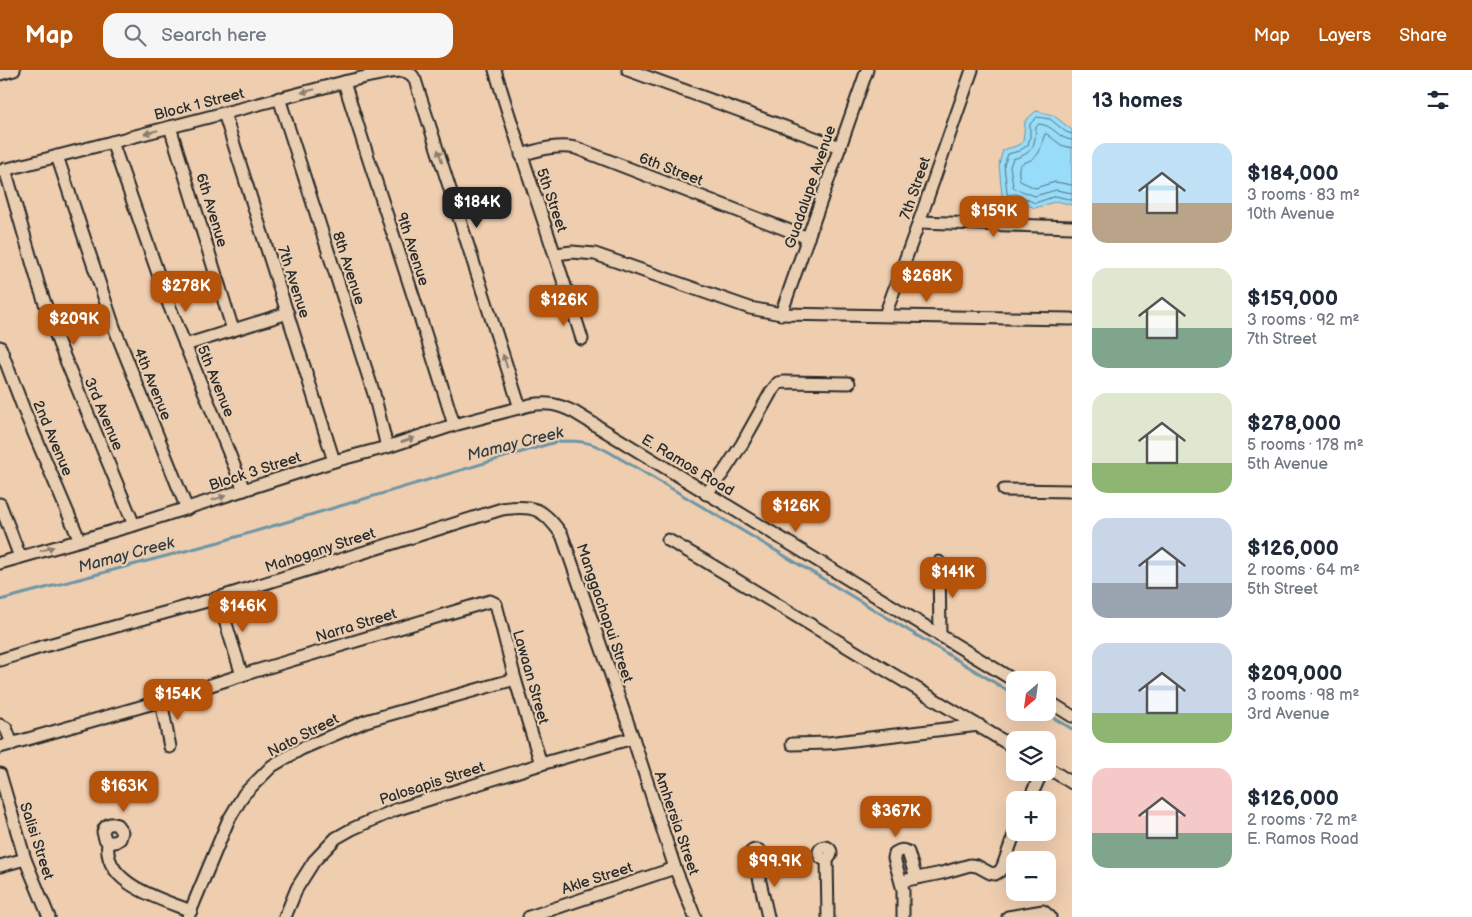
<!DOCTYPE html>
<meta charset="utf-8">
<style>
:root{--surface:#fff;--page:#f6f6f7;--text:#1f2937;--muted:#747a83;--accent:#b45309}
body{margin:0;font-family:"Balsamiq Sans",sans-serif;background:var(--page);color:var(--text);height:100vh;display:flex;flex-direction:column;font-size:19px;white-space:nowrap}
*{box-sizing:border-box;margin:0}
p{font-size:16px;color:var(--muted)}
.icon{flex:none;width:28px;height:28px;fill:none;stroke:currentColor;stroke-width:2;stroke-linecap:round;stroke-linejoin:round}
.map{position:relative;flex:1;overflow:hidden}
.details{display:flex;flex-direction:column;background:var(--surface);width:400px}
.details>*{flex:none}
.needle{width:32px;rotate:209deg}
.fabs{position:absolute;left:1006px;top:601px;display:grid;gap:10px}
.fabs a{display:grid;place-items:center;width:50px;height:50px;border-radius:10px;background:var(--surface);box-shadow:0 5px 20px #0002;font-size:25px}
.price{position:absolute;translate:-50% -42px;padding:0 11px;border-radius:10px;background:var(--accent);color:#fff;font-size:16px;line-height:32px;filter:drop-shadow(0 1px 2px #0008)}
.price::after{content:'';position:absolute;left:50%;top:30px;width:15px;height:11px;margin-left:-8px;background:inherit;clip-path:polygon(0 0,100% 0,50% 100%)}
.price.active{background:#222;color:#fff}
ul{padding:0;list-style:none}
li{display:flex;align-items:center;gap:15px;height:125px;padding:0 20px}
li span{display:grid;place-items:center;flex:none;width:140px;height:100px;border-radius:15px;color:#555}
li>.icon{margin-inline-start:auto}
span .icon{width:60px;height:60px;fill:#fffc;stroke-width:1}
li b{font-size:21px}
h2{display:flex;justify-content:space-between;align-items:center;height:60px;padding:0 20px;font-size:21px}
header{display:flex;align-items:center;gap:30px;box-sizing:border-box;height:70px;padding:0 25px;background:var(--accent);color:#fff}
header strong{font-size:24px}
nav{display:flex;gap:28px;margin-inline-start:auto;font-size:18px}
.search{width:350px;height:45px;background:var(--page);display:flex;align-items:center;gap:12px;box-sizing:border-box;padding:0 18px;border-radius:15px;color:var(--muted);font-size:19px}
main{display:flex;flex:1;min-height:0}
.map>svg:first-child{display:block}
.water{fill:#97dcf9;stroke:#6c95a7}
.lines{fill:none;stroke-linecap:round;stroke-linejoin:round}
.shore{stroke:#56727d;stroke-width:1}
.stream{stroke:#6c95a7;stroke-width:3}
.minor-casing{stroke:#2b2b2b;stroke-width:15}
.minor{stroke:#e9ceb1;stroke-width:11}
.oneway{fill:#8a7c6e}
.labels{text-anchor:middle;stroke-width:4.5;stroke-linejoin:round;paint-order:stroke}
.street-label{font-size:15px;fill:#2b2b2b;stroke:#e9ceb1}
.water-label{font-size:16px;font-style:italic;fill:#363d40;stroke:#e9ceb1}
</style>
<header>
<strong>Map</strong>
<div class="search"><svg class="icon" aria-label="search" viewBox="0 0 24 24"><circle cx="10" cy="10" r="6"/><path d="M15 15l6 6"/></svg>Search here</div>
<nav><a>Map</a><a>Layers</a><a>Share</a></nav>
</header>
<main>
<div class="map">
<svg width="1072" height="847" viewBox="0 0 1072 847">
<rect width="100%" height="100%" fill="#efcdaf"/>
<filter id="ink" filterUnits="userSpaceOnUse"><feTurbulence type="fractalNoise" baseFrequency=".02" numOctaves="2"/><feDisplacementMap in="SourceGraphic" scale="10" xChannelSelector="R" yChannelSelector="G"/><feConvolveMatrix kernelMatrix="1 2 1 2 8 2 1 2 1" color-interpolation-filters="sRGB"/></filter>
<g filter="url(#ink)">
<polygon class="water" points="1036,41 1053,45 1072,60 1072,135 1057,131 1035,138 1013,129 1010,133 1005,134 1002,125 999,94 1003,80 1016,76 1023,72 1025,51"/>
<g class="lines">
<g class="shore">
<polyline points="1072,64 1066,62 1050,49 1037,47 1030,54 1030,67 1028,75 1019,81 1008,84 1004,95 1007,123 1008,125 1016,124 1035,133 1056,126 1072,130"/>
<path d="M1072 70C1058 69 1054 55 1039 54L1036 57C1035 77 1033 83 1013 89L1010 96 1013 116 1014 118 1035 126 1056 120 1072 123"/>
<path d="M1072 78 1061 75 1047 64H1045C1042 70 1042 78 1038 84 1026 98 1015 86 1020 111L1035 118 1055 112 1072 115"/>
</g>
<g class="stream">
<path d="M0 530 219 472 559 371C581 371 589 371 609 382 745 461 880 543 1015 625"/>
<polyline points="1044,642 1072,659"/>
</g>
<g class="minor-casing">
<g id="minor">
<path d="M495 0C522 90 554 179 582 269"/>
<polyline points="628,0 840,77"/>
<polyline points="0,4 14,0"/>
<path d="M344 12C380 127 419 240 454 355"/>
<polyline points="279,28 374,324 387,377"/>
<polyline points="224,43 334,391"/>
<polyline points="170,57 233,260"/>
<polyline points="112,72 169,235 244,420"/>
<path d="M521 85C539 80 556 74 576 78L808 168"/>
<polyline points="57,86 114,257 187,439"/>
<polyline points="5,99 39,216 59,274 134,455"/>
<path d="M0 101 344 12C357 9 393 0 403 1 409 2 413 5 415 10L520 338"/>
<polyline points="919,152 1072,157"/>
<polyline points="556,184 572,182 595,184 750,238 781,244 1072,249"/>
<polyline points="781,244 867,0"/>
<polyline points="885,245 919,152 972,0"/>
<polyline points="185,275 288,243"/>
<polyline points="0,277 24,340 79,469"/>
<polyline points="1004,420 1072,421"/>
<polyline points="706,424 723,403 742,374 771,322 778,313 784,312 849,313"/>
<polyline points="0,434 20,487"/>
<polyline points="668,470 705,491 1015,678"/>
<polyline points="939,492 940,566"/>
<path d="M0 493 134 455 334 391 387 377 454 355 530 335C547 332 558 334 574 342L1015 611"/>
<polyline points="218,528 242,605"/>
<path d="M0 590 41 577 218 528 502 439C534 434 544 439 562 465L633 668 675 798 695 847"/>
<polyline points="161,631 170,677"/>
<polyline points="1048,631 1072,646"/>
<polyline points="0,655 6,658 12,674"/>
<polyline points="792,674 828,673 979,655"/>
<polyline points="0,677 161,631 242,605 490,531 496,534 515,609 541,694"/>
<polyline points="1048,698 1072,713"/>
<polyline points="0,704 25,789 49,847"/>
<polyline points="1029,730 1042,702"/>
<path d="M108 772H115L120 769 122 762 117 755C110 752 105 755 103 762L105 769 108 772C102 814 161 829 191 841"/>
<circle cx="825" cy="783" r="6"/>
<circle cx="756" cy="787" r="7"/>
<polyline points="827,789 828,847"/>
<polyline points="756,794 768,847"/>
<polyline points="0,796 25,789"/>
<polyline points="902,811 942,803 970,795 977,796 990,803 995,804 1000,801 1003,796 1015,762"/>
<polyline points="188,847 228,751 244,724 272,696 301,679 366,651 515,609"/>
<polyline points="285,847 297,818 314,791 336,768 352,759 395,740 541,694 633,668"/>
<polyline points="529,847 675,798"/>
<path d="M903 847V820L894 788 895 783C900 780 903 779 908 782L916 808"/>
<polyline points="1008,847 1043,841 1050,847"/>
</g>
</g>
<use href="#minor" class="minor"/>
</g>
<defs><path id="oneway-solid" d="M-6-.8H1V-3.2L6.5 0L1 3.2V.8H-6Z" transform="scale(1.25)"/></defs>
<g class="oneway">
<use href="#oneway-solid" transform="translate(308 21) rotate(166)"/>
<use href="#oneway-solid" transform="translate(151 62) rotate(166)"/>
<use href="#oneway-solid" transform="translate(440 86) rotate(-108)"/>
<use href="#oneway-solid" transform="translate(505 291) rotate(-108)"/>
<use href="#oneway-solid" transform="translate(408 370) rotate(-18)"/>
<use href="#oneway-solid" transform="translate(219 428) rotate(-18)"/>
<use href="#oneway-solid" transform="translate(47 479) rotate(-17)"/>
</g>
</g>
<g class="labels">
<g class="street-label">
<text transform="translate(199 34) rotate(-14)" y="5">Block 1 Street</text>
<text transform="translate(671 99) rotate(21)" y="5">6th Street</text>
<text transform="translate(810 117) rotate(-71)" y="5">Guadalupe Avenue</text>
<text transform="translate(915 118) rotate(-71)" y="5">7th Street</text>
<text transform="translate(552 130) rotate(71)" y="5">5th Street</text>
<text transform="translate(212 140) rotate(73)" y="5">6th Avenue</text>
<text transform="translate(413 179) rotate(72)" y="5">9th Avenue</text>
<text transform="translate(349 198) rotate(72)" y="5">8th Avenue</text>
<text transform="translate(294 212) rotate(72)" y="5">7th Avenue</text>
<text transform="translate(216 311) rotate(68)" y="5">5th Avenue</text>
<text transform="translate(153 314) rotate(68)" y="5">4th Avenue</text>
<text transform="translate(104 344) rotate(67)" y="5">3rd Avenue</text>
<text transform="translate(53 368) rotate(67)" y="5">2nd Avenue</text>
<text transform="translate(688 395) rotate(31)" y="5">E. Ramos Road</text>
<text transform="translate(255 401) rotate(-18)" y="5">Block 3 Street</text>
<text transform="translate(320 480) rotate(-18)" y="5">Mahogany Street</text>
<text transform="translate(605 543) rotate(71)" y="5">Manggachapui Street</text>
<text transform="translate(356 555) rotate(-17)" y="5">Narra Street</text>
<text transform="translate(531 607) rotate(74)" y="5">Lawaan Street</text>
<text transform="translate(303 665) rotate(-27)" y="5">Nato Street</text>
<text transform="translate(432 713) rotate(-18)" y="5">Palosapis Street</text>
<text transform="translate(677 753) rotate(71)" y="5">Amhersia Street</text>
<text transform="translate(37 771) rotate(72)" y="5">Salisi Street</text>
<text transform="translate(597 808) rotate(-18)" y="5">Akle Street</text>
</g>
<g class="water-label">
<text transform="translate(515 373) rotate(-14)" y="6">Mamay Creek</text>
<text transform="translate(126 484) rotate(-15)" y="6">Mamay Creek</text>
</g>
</g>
</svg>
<div class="fabs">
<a><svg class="needle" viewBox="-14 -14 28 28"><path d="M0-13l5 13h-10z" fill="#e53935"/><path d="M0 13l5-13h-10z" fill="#747a83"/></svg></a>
<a><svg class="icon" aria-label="layers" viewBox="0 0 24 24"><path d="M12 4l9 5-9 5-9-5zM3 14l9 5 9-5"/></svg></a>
<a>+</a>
<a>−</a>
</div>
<b class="price active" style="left:477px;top:159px">$184K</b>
<b class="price" style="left:994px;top:168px">$159K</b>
<b class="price" style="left:927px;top:233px">$268K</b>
<b class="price" style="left:186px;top:243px">$278K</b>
<b class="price" style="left:564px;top:257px">$126K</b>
<b class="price" style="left:74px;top:276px">$209K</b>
<b class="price" style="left:796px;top:463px">$126K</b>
<b class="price" style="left:953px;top:529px">$141K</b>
<b class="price" style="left:243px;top:563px">$146K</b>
<b class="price" style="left:178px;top:651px">$154K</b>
<b class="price" style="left:124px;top:743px">$163K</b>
<b class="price" style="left:896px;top:768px">$367K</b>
<b class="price" style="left:775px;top:818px">$99.9K</b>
</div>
<section class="details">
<h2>13 homes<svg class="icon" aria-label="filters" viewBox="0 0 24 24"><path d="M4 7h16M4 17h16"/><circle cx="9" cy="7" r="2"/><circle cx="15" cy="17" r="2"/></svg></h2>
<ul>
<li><span style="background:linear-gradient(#bfe0f5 60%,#b9a48a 0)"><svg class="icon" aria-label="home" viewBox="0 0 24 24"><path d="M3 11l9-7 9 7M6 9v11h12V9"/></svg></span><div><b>$184,000</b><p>3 rooms · 83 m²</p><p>10th Avenue</p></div></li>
<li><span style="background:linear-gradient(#dfe7d0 60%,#7fa58c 0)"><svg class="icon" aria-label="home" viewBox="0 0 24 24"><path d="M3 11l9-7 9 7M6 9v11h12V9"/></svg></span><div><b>$159,000</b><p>3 rooms · 92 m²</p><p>7th Street</p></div></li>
<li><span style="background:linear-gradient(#dfe7d0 70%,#8fb573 0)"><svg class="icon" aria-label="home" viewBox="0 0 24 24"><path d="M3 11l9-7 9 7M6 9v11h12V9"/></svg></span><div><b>$278,000</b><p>5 rooms · 178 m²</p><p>5th Avenue</p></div></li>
<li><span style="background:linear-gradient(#c9d6e8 65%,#9aa5b1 0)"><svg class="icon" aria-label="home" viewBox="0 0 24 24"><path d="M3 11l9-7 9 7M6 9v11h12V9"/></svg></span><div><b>$126,000</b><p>2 rooms · 64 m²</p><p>5th Street</p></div></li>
<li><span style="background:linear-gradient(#c9d6e8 70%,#8fb573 0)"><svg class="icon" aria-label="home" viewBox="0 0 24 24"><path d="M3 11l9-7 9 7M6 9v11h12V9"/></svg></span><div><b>$209,000</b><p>3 rooms · 98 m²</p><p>3rd Avenue</p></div></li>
<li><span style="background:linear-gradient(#f6c9c9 65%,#7fa58c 0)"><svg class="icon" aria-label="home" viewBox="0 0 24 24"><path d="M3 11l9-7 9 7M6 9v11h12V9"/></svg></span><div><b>$126,000</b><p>2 rooms · 72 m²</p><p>E. Ramos Road</p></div></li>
</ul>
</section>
</main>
